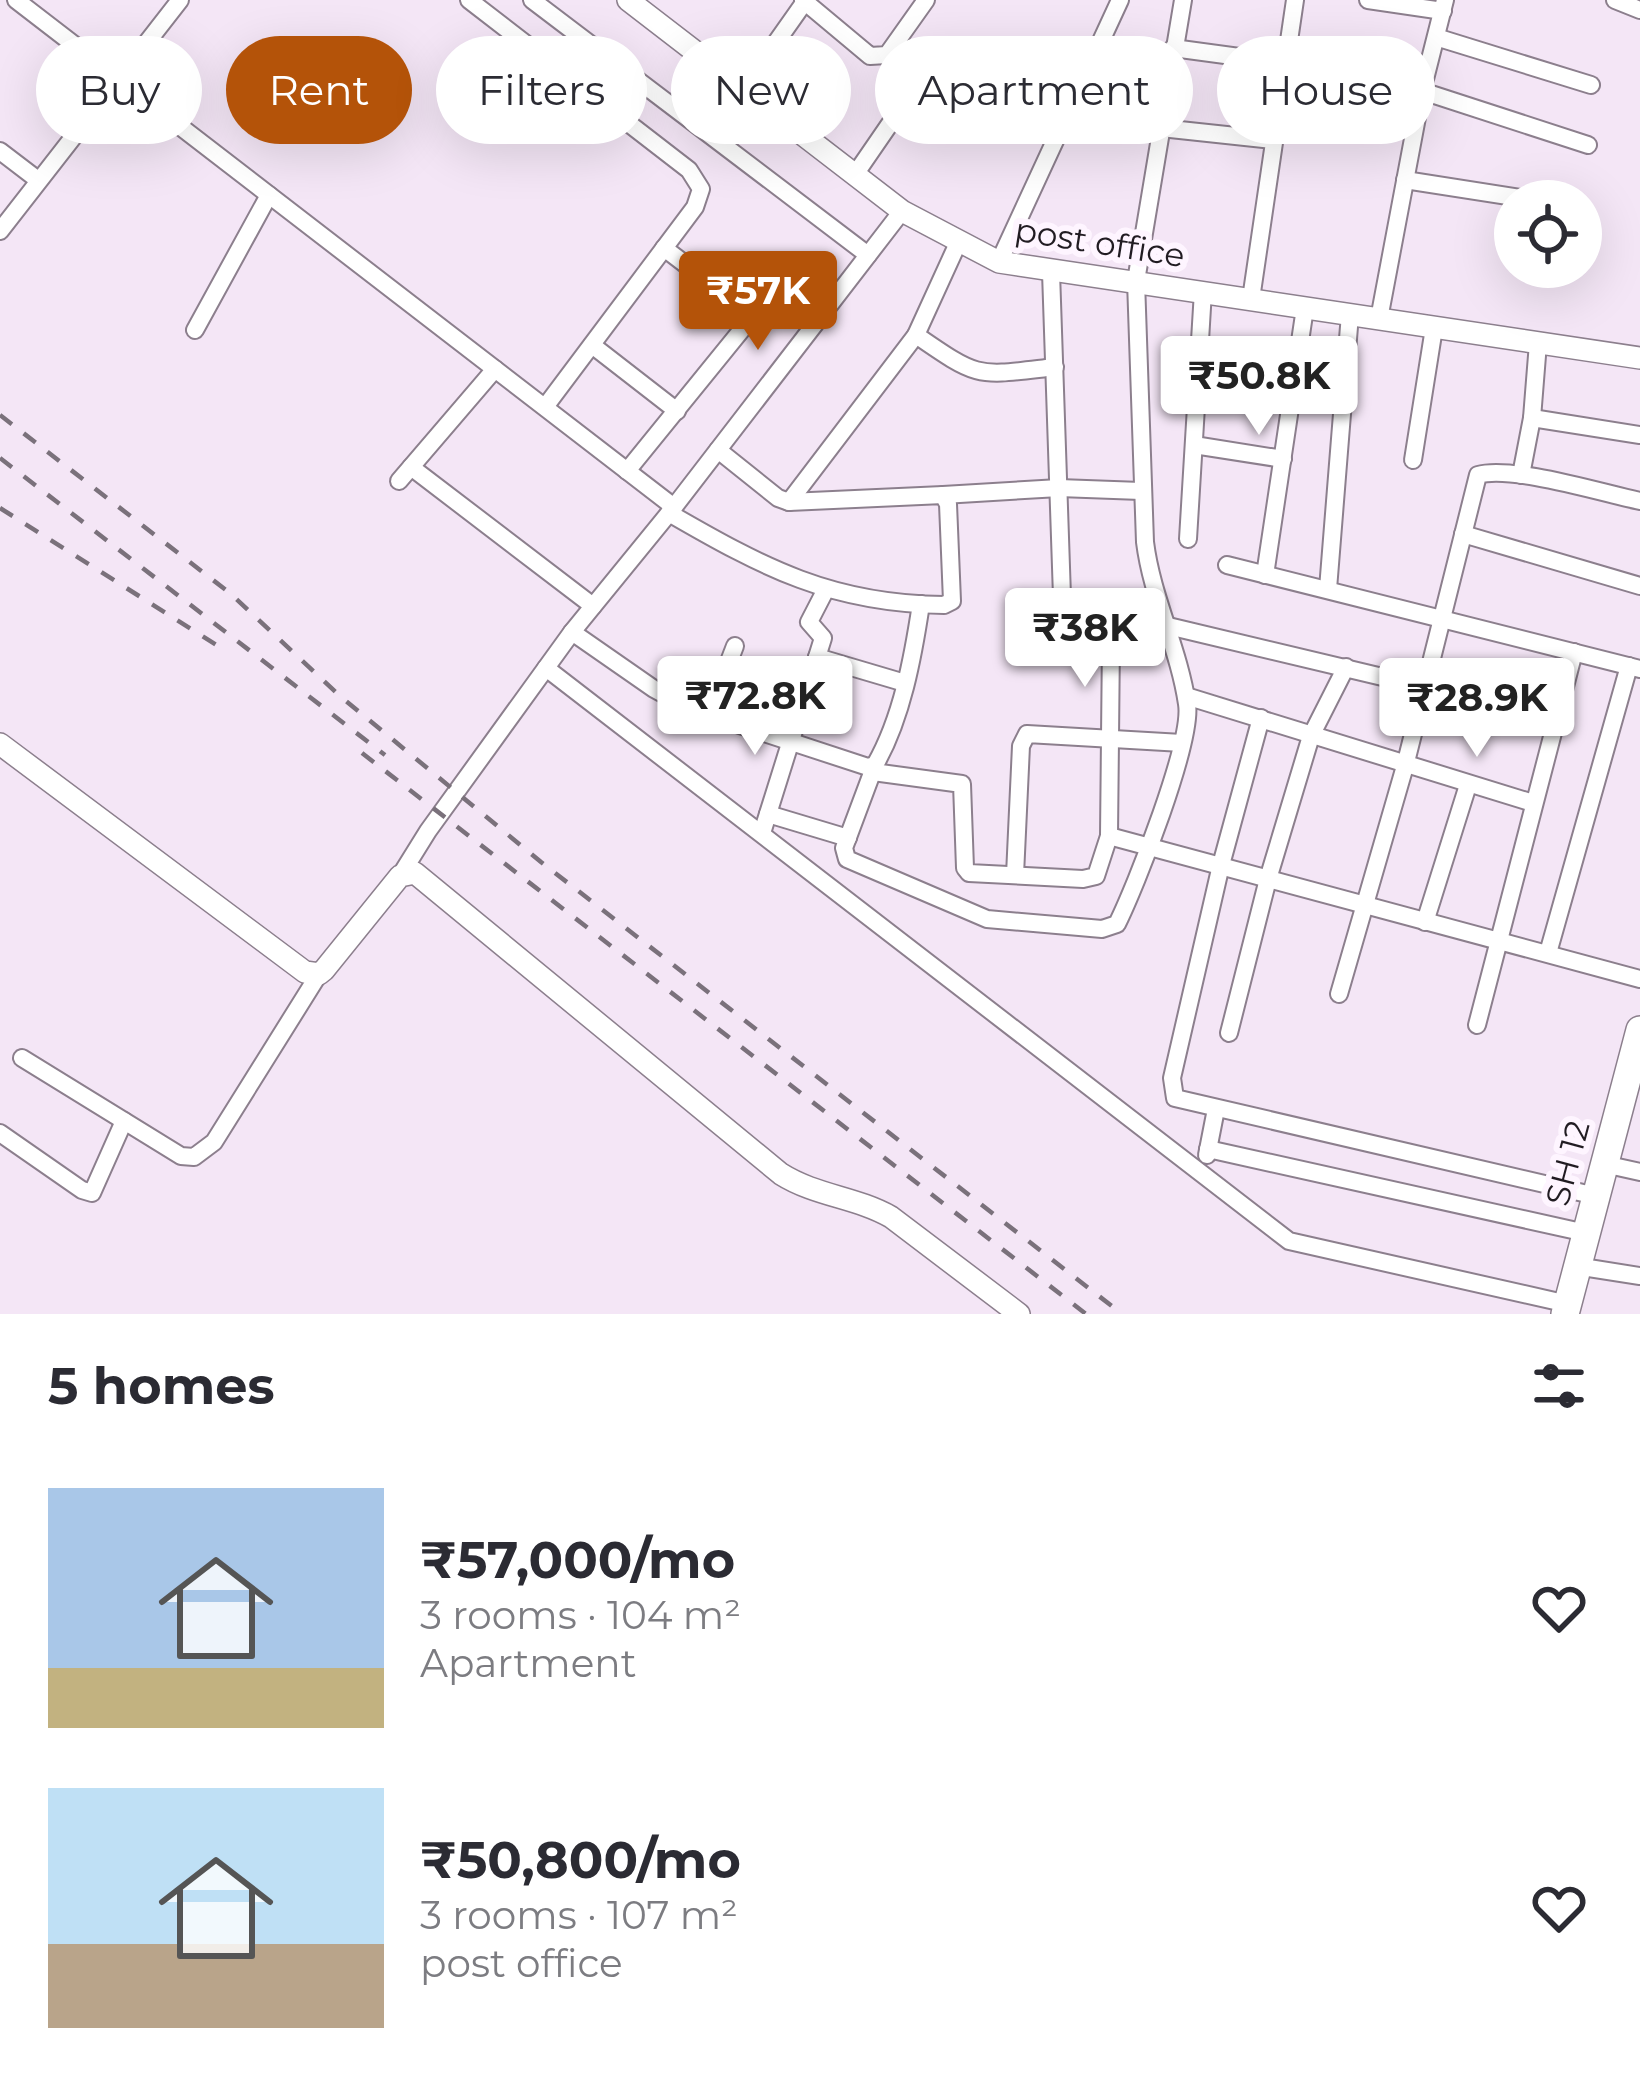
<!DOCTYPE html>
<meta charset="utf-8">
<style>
:root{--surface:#fff;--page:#f2f2f3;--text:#2b2b33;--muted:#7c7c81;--accent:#b45309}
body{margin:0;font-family:Montserrat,sans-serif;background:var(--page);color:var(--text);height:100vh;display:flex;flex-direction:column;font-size:45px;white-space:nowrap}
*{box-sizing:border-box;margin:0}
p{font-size:39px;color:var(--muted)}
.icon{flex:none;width:66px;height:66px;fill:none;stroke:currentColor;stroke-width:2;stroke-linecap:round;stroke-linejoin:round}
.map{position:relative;height:1314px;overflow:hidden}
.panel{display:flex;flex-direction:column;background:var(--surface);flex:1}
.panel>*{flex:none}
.top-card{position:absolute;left:36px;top:36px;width:1569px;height:108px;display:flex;gap:24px}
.buttons{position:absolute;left:1494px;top:180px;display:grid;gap:24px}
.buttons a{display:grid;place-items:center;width:108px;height:108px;border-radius:50%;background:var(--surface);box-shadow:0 12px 48px #0002;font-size:60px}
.price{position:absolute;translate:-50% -102px;padding:0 27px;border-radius:12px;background:#fff;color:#222;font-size:39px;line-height:78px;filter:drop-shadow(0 3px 6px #0008)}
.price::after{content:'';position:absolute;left:50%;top:72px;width:36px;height:27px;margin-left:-18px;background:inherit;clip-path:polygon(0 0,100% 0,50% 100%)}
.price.current{background:var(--accent);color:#fff}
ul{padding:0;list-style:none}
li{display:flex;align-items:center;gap:36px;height:300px;padding:0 48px}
li span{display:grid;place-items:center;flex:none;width:336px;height:240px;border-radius:0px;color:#555}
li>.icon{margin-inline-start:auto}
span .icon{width:144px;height:144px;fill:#fffc;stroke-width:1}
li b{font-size:51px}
h2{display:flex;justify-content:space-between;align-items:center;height:144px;padding:0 48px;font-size:51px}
.pill{padding:0 42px;border-radius:54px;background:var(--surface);box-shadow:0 12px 48px #0002;font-size:42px;line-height:108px}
.pill.current{background:var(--accent);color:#fff}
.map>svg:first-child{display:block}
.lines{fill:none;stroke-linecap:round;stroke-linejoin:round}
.minor-casing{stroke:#8c7f8d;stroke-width:20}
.tertiary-casing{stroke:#8c7f8d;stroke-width:24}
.trunk-casing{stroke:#8c7f8d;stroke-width:30}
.minor{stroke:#fff;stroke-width:16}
.tertiary{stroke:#fff;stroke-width:21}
.trunk{stroke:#fff;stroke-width:27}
.rail{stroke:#7a717b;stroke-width:4.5;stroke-dasharray:15 15;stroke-linecap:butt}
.labels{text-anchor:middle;stroke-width:12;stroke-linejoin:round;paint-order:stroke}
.street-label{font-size:33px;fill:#211c22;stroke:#fef5ff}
</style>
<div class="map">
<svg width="1640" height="1314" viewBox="0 0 1640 1314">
<rect width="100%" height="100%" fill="#f4e6f6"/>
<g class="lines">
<g class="minor-casing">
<g id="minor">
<polyline points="16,0 674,507"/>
<polyline points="469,0 689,170 701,189 695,207 545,407"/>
<polyline points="532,0 868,255"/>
<polyline points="803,0 870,56 887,55 926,0"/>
<polyline points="1368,0 1443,11"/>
<polyline points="1615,0 1640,10"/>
<polyline points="1439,38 1591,85"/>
<polyline points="1173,48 1284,63 1422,91 1588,145"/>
<polyline points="744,88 806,0"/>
<polyline points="1161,128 1273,140"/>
<polyline points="0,151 38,180"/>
<polyline points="854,176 929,67"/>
<polyline points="1405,180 1540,201"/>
<polyline points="0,231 180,0"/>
<polyline points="999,262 1120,0"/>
<polyline points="1051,272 1063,626"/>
<polyline points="1251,299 1295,0"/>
<polyline points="1379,319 1422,91 1445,0"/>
<polyline points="195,330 269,195"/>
<path d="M916 335C981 380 977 376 1055 367"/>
<polyline points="592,345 677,411"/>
<polyline points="1532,418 1640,435"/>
<polyline points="1194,445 1283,459"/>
<polyline points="1413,460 1434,328"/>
<polyline points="411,467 593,606"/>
<polyline points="627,471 748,322 740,306 664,248"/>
<polyline points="1521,475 1532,418 1538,343"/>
<polyline points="399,481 495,369"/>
<polyline points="943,495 1059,488 1141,491"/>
<polyline points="789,502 916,335 958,243"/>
<path d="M669 513C764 568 832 604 944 605L952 601 948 504 943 495 789 502 778 498 718 450"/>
<polyline points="1463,534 1640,586"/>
<polyline points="1188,539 1203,291"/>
<polyline points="1227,565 1640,669"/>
<polyline points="1265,575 1305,308"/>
<polyline points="1328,589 1350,314"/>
<polyline points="1164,625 1555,718"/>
<path d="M572 632 654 689 691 709 868 767 875 765C902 718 913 657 921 604"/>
<polyline points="817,657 905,683"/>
<polyline points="546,668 1289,1241 1568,1304"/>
<polyline points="1186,696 1533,803"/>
<polyline points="708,716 735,646"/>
<polyline points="1261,718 1221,865 1172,1078 1175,1098 1596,1196"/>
<path d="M875 765 844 848 847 859 987 919 1102 929 1117 924C1136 886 1193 741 1187 704 1179 649 1152 598 1145 542L1136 281 1183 0"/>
<polyline points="873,772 962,784 965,868 969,873 1083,879 1096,876 1109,836 1111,640"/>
<polyline points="768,814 848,838"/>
<polyline points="762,833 823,638 809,622 825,591"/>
<polyline points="1109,836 1640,979"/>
<polyline points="1015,875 1021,746 1027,734 1182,743"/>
<polyline points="400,876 428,831 572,632 674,507 902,211"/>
<polyline points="1425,922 1468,785"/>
<polyline points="1548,953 1629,666"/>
<path d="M1339 994 1405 766 1478 475C1511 465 1602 493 1640 501"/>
<polyline points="1477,1025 1574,652"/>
<polyline points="1229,1033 1268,879 1311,736 1346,667"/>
<polyline points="22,1058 181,1156 194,1157 214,1142 319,974"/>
<polyline points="0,1133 82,1190 92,1193 124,1121"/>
<polyline points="1208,1149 1586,1233"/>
<polyline points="1207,1155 1216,1109"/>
<polyline points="1604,1164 1640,1172"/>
<polyline points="1576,1266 1640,1276"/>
</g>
</g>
<g class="tertiary-casing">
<g id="tertiary">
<polyline points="628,0 902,211 999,262 1640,358"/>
<path d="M0 744 305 972 319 974 324 970 400 876 415 873 781 1174C816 1196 856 1197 891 1217L1019 1314"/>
</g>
</g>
<g class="trunk-casing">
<polyline id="trunk" points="1565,1314 1640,1030"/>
</g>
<use href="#minor" class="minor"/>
<use href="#tertiary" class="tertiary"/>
<use href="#trunk" class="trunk"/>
<g class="rail">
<polyline points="0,415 231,594 340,696 541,862 1122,1314"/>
<polyline points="0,458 385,755"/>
<polyline points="0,508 218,646"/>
<polyline points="362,753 1086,1314"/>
</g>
</g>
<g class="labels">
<g class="street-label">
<text transform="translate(1100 242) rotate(9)" y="12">post office</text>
<text transform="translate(1567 1163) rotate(-75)" y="12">SH 12</text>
</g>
</g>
</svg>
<div class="buttons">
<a><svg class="icon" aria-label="locate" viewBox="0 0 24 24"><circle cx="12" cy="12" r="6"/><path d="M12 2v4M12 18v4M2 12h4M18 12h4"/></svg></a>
</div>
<b class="price current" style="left:758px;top:353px">₹57K</b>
<b class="price" style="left:1259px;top:438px">₹50.8K</b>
<b class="price" style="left:1085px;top:690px">₹38K</b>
<b class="price" style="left:755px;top:758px">₹72.8K</b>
<b class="price" style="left:1477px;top:760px">₹28.9K</b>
<div class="top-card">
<a class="pill">Buy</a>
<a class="pill current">Rent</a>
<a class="pill">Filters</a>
<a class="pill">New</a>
<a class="pill">Apartment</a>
<a class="pill">House</a>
</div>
</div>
<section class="panel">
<h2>5 homes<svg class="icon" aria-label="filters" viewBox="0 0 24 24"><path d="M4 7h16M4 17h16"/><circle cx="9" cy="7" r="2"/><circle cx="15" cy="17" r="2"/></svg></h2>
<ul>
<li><span style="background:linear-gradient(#a9c7e8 75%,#c2b280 0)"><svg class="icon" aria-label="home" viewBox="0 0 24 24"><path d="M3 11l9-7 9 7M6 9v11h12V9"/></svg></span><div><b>₹57,000/mo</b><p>3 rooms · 104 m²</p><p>Apartment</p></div><svg class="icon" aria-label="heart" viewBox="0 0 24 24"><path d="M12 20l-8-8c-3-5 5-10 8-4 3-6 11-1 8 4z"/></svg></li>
<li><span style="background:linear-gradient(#bfe0f5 65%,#b9a48a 0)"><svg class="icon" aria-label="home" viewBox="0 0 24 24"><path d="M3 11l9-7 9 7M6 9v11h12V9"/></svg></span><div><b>₹50,800/mo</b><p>3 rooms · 107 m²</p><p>post office</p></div><svg class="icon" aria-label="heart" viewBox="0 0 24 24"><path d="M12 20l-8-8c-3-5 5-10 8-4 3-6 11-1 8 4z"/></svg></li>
</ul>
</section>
